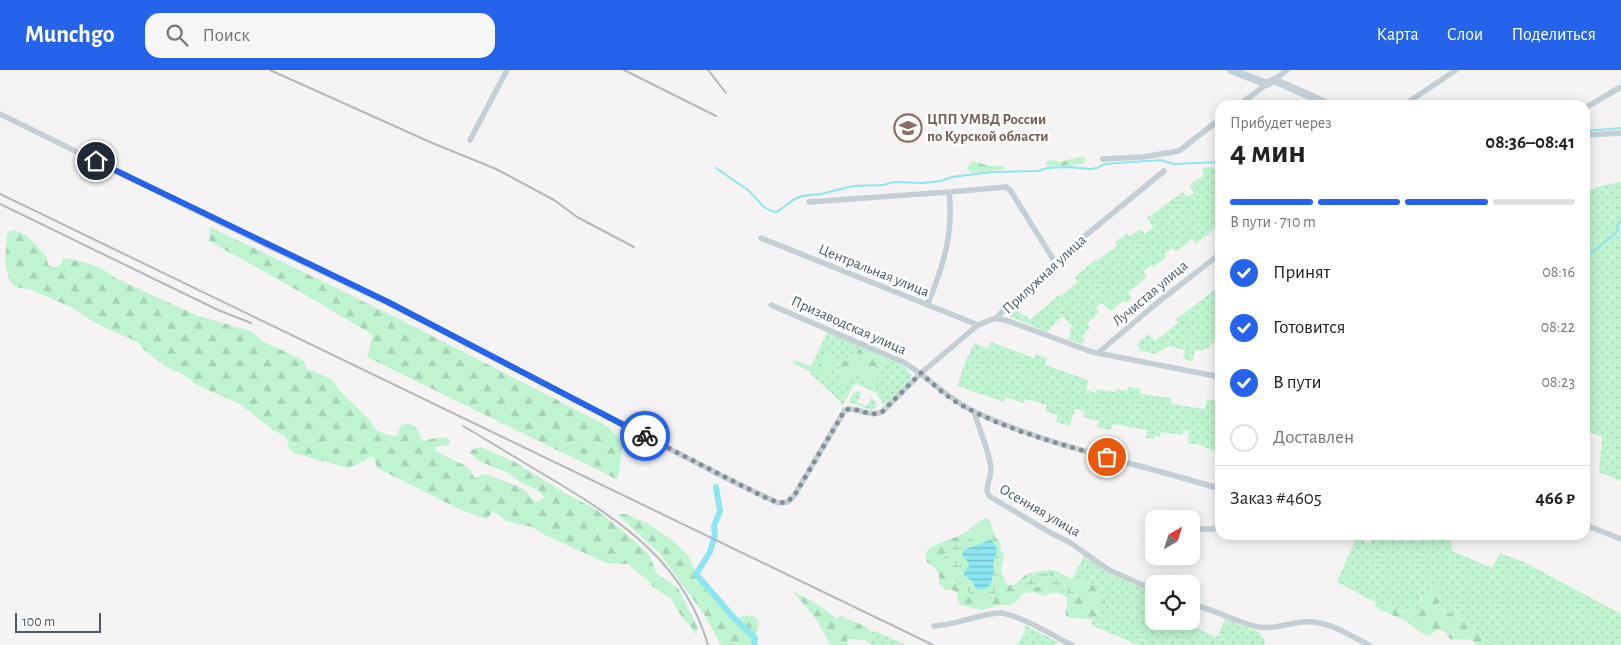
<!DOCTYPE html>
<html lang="ru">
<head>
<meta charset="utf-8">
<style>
	:root { --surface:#fff; --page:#f6f6f6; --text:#222; --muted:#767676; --line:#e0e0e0; --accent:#2563eb }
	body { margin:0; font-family:"Alegreya Sans",sans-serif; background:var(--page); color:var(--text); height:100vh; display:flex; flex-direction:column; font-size:19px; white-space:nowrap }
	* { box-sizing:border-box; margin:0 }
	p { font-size:16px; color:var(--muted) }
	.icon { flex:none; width:28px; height:28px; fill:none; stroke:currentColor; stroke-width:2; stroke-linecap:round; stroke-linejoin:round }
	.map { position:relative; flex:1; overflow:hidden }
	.details { position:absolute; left:1215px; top:30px; width:375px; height:440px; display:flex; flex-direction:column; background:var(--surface); border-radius:15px; box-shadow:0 2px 12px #0003 }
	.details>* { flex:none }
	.needle { width:32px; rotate:39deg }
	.tools { position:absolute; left:1145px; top:440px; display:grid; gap:10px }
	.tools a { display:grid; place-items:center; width:55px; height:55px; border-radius:10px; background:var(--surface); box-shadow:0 2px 12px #0003; font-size:25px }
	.scale { position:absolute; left:15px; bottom:12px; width:86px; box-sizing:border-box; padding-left:5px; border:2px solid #495862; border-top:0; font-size:14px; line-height:18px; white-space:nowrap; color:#495862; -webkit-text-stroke:4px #fff; paint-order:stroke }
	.pin { position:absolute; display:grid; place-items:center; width:42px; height:42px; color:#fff; margin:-21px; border:2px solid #fff; border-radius:50%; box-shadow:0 1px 5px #0007 }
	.courier { position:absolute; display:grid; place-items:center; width:50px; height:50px; margin:-25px; border:4px solid #2563eb; border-radius:50%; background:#fff; color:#222; box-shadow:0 1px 6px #0007 }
	.overview em { font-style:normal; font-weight:600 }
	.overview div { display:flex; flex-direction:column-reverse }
	.overview { display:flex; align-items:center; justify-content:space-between; height:85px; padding:0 15px }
	h1 { font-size:32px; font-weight:600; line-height:38px }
	.bar { display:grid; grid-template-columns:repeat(4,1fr); gap:8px 5px; align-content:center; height:60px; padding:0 15px }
	.bar i { height:6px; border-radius:4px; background:var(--line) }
	.bar .on { background:var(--accent) }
	.bar p { grid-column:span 4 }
	.line { display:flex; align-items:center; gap:12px; padding:0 15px; border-top:1px solid var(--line) }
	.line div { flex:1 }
	ol { padding:0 15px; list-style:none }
	li { display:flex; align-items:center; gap:15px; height:55px }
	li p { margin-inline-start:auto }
	li .icon { padding:5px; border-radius:50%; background:var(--accent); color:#fff; stroke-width:4 }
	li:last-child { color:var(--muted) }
	li i { width:28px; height:28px; border:2px solid var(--line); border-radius:50% }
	header { display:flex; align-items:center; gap:30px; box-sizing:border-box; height:70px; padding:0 25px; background:var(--accent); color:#fff }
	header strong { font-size:24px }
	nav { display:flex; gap:28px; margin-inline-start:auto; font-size:18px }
	.search { width:350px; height:45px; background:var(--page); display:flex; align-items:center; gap:12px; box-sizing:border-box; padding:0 18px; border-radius:15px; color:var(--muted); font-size:19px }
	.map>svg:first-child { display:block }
	.grass { fill:url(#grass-dots) }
	.forest { fill:url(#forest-firs) }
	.wetland { fill:url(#wetland-marsh) }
	.water { fill:url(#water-rules) }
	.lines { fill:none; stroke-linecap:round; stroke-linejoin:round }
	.stream { stroke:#8be6f2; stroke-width:2 }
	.canal { stroke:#8be6f2; stroke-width:6 }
	.street { stroke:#c3ced5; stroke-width:5.5 }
	.secondary { stroke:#c3d0da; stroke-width:8 }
	.rail { stroke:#b4b8bd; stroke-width:2 }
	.done { stroke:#858e95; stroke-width:5; stroke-dasharray:0 9 }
	.route { stroke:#2563eb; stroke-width:6 }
	.labels { text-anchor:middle; stroke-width:5; stroke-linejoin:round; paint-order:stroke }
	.education-label { font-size:15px; font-weight:bold; fill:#785e54; stroke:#fff; text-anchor:start }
	.street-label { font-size:15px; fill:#495862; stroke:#fff }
</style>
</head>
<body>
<header>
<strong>Munchgo</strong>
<div class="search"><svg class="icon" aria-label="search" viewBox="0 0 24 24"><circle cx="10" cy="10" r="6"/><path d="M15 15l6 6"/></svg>Поиск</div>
<nav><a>Карта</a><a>Слои</a><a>Поделиться</a></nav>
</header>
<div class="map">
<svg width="1621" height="575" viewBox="0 0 1621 575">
	<defs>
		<pattern id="grass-dots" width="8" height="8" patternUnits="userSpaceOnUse" patternTransform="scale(1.25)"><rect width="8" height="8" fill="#c0f3d0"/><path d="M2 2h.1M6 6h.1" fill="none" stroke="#a6d2b5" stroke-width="1.8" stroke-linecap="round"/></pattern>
		<pattern id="forest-firs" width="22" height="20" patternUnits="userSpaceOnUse" patternTransform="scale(1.25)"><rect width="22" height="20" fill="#c0f3d0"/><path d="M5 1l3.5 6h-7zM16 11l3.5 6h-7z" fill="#a6d2b5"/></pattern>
		<pattern id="wetland-marsh" width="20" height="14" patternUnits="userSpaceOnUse" patternTransform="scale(1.25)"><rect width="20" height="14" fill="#c0f3d0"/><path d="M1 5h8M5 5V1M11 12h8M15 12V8" fill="none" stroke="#a6d2b5"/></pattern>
		<pattern id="water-rules" width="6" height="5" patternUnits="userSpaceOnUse" patternTransform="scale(1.25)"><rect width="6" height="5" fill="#8be6f2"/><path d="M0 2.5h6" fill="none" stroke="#74bdc7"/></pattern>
	</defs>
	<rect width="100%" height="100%" fill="#f5f3f3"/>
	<path class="grass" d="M1220 97V147L1214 152 1218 156 1196 174 1192 169 1176 182 1172 178 1165 184 1166 187 1154 197 1151 195 1143 201 1147 207 1128 223 1132 228 1126 233 1123 231 1111 241 1102 233 1096 238 1099 242 1087 254 1090 258 1082 266 1085 270 1080 274 1068 269 1071 261 1070 259 1072 256 1062 246 1047 262 1007 245 1015 238 1023 246 1025 245 1030 250 1059 225 1061 226 1078 212 1074 208 1095 190 1097 191 1117 176 1115 172 1127 163 1130 166 1140 159 1145 164 1153 157 1147 148 1183 122 1187 127 1194 123 1189 116 1204 105 1202 98Z
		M1621 112V411L1599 402 1602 367 1585 360V122L1604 115Z
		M1220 216V262L1218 264 1220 268 1211 274 1210 278H1205L1203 281 1195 280 1193 291 1183 289 1185 280 1169 276 1156 284 1142 281 1137 275 1140 273 1139 272 1149 264 1155 271 1178 253 1176 249Z
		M827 262 864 278 858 280 856 285 851 286 839 295 844 314 848 312 852 304 856 302 862 304 866 312 872 313 876 310 877 305 874 299 875 296H879L885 292 883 287 904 296 912 305 909 311 884 335 875 322 856 314 853 316 844 333 842 334 830 321 809 303 815 302 820 294 816 298 811 297Z
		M991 272 1034 288 1036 284 1047 288 1045 295 1088 310 1086 320 1096 323 1097 319 1115 322 1116 319 1127 321 1128 317 1141 319 1140 324 1171 328V334L1205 339 1207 329 1220 331 1219 338 1220 339V383L1200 375 1188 374 1189 361 1183 360 1182 365 1161 362 1160 367 1155 366 1154 369 1146 368 1147 360 1113 354 1111 360 1097 357 1099 351 1083 347 1084 341 1075 339 1070 356 1056 352 1058 345 1045 341 1047 335 1025 329 1023 333 1006 327 1004 332 957 316 965 293 974 273 988 279Z
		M857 321 861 323 857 332 867 336 871 327 877 333 876 338 870 340 849 332 853 323Z
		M1375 465H1438L1451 471 1452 481 1492 498 1500 483 1524 492 1621 544V575H1497L1482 568 1469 552 1448 542 1439 541 1437 538 1441 531 1421 526 1420 536 1416 542C1388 543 1361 524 1337 512L1356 468 1370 474Z
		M1084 486 1108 503 1154 523V551H1191V538L1200 540 1194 557 1217 567 1225 549 1257 561 1265 570 1264 575H1138L1091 555 1093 550 1100 545 1072 509Z
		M1024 555 1058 572 1055 575H1017L1025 562Z
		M875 561 904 574V575H872L865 570 870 568 871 562Z"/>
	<path class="forest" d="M1083 86 1086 89 1083 94 1050 97H1048L1046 93 1050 90H1055L1060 92Z
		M973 91 989 96H1003L1006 99 971 103 967 98 970 93Z
		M210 157C343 220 475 287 605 355L623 371 618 410 367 287 373 265 304 224 209 171Z
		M14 160 26 165 46 186 48 195 52 197 61 196 63 188C83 191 100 195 115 208L196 245 250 261 264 272 303 290 307 299 331 309 342 323 369 349 376 360 388 365 397 366 401 355C416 351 418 360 422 370 431 372 441 362 451 371L449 375 436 377 435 381 464 395 471 401 474 408 479 407 482 404C487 404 518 416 523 419 529 423 531 430 538 432L544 427 539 421 519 411 508 403 479 391 470 383 472 380 481 377 513 391 565 423 597 440 622 460 648 483 657 504 678 518 698 558 695 564 691 557 680 544 672 530 652 516 650 512 628 494 607 493 547 466 532 457 506 451 497 443 492 442 487 449 463 441 377 398 374 387H368L365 391 348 398 294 383 289 378 287 370 285 366 273 360 240 334 197 315 182 304 166 297 143 279 138 272 95 253 75 239 32 220 16 217 10 211 5 194 7 164 10 161Z
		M864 278 883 287 885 292 883 296H875L874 299 877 305 876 311 872 313 866 312 862 304 856 302 852 304 848 312 844 314 838 311 839 295 851 286 856 285 858 280Z
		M826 286 832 287 834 292C825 311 808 302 794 293L793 291 795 290 816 298C821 294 821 289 826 286Z
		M617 444H625L647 453 672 470 688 485 699 509 734 548 753 545 759 551 754 575H721L705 546 660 484Z
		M986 448 990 450 998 482H1003L1004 487 1001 501 1007 515H1014L1028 503C1036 503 1044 500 1051 500 1059 500 1066 508 1073 509 1078 510 1083 509 1088 512 1108 522 1111 536 1093 550L1067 547 1065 543 1067 536V528C1058 521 1054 522 1044 526L1033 522 1022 523 1017 531 1011 535H1000L981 540 961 535 958 531 957 523 953 520H946L939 514C941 500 936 499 926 491V482C936 471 950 471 963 464 971 459 976 452 986 448Z
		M1431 517H1437C1442 526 1441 529 1437 538L1439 541 1448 542 1469 552 1482 568 1497 575H1477C1470 566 1461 571 1450 569L1445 562 1439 559 1428 566 1418 561 1406 551 1378 539 1375 536 1376 532 1404 542H1416C1423 533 1420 523 1431 517Z
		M792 521 819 535 837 549 840 546 865 556 871 562 870 568 865 570 847 569 848 575H831L814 546Z"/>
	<path class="wetland" d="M990 462C1002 468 1001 479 1001 491 1000 501 1001 513 996 521 984 544 935 500 946 483 953 473 978 466 990 462Z
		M1045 503 1081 517 1084 520 1085 525 1078 527 1056 518 1029 517 1023 515 1021 512C1029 504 1035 504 1045 503Z"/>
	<path class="water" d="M990 470 995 474 998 482C988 491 1001 524 976 519L972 511 964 505 965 500 969 497 968 492 962 484 964 480Z"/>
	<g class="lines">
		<path class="stream" d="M1585 61 1621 58
			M716 98 748 120 764 137 771 141 777 142 793 130 802 126 821 124 853 116 883 115 894 112 923 113 941 111 952 107 991 102 1038 101 1047 98 1069 97 1090 99 1097 98 1104 94 1161 90 1173 94 1220 92
			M1585 188 1615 164 1618 160 1617 155 1621 150"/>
		<path class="canal" d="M716 417 720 441 714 456 715 465 710 482 696 504 734 548 755 568 754 575"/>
		<path class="street" d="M1274 10 1287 0
			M1239 35 1267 14
			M1404 35 1456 0
			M1585 38 1621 17
			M0 44 258 171 388 233 728 409 778 433 788 432 794 426 845 340C858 336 868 348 882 342L921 303 978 255 996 248 1013 232 1050 203 1055 196V192L1069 179 1164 101
			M1585 65 1621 63
			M470 70 507 0
			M1103 89 1143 87 1179 81 1220 49
			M809 132 949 122 1006 117 1010 120 1055 192
			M761 168 978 255
			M771 235 905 293C929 308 948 329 973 341 1052 378 1138 393 1220 419
			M927 235C943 198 954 163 949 122
			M996 248 1008 251 1092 282 1220 307
			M1098 283 1157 233 1220 184
			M974 341C979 360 989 379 991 399 991 409 984 418 989 426L1049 462 1069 472 1109 500 1154 520
			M1585 455 1621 469
			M1191 459H1213L1220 455
			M1191 534C1214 539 1235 552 1258 557 1274 560 1288 553 1303 552 1326 549 1349 565 1369 575
			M934 556C956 555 976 545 998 543 1015 542 1055 567 1072 575"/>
		<path class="secondary" d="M1231 0 1267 14 1274 10 1330 35"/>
		<path class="rail" d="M270 0 430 72 496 99 554 130 577 147 634 177
			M624 0 716 46
			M708 0 726 23
			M0 124 933 575
			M0 134 218 240 251 253
			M463 356C494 374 524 393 555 411 624 453 684 493 708 575"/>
	</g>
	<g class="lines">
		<path class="done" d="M645 366 770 430 785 433 794 426 845 340C858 336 868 348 882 342L921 303C932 313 943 324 956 332 1002 359 1056 373 1107 387"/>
		<path class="route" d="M96 91 388 232 645 366"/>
	</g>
	<defs>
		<g id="university-ring" transform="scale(1.4375)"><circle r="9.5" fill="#fff" stroke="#8d6e63" stroke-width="1.5"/><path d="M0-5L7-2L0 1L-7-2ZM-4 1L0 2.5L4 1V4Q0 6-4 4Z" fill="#8d6e63"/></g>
	</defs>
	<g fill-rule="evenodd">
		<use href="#university-ring" x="908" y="58"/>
	</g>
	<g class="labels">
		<g class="education-label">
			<text x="927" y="54">ЦПП УМВД России<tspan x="927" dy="17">по Курской области</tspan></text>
		</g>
		<g class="street-label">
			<text transform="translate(874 200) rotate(22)" y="5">Центральная улица</text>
			<text transform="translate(1044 204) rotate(-43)" y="5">Прилужная улица</text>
			<text transform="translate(1150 223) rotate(-40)" y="5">Лучистая улица</text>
			<text transform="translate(849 255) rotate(24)" y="5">Призаводская улица</text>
			<text transform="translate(1040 440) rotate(30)" y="5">Осенняя улица</text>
		</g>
	</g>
</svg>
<div class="tools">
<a><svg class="needle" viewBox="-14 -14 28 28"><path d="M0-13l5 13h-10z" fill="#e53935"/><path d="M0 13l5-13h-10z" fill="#767676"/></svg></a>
<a><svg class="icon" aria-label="locate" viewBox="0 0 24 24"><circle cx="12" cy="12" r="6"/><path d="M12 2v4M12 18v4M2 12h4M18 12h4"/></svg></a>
</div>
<div class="scale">100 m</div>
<div class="pin" style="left:1107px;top:387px;background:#ea580c"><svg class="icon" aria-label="bag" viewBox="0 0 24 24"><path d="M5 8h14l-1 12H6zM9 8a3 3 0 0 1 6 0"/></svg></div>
<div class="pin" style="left:96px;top:91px;background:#1f2937"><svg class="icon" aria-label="home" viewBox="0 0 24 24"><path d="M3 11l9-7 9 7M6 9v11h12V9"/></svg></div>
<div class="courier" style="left:645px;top:366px"><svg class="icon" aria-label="bike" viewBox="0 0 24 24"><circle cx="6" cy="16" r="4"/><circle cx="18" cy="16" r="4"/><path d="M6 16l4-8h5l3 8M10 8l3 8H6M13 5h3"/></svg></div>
<section class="details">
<div class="overview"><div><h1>4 мин</h1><p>Прибудет через</p></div><em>08:36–08:41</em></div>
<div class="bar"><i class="on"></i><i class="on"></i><i class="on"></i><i></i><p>В пути · 710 m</p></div>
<ol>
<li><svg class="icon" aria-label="check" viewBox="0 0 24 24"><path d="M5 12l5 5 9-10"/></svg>Принят<p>08:16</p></li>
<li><svg class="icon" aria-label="check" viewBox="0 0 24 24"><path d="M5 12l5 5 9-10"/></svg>Готовится<p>08:22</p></li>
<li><svg class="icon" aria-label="check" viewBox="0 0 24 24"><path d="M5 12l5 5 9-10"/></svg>В пути<p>08:23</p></li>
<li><i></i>Доставлен</li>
</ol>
<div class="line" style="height:65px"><div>Заказ #4605</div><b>466 ₽</b></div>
</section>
</div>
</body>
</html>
